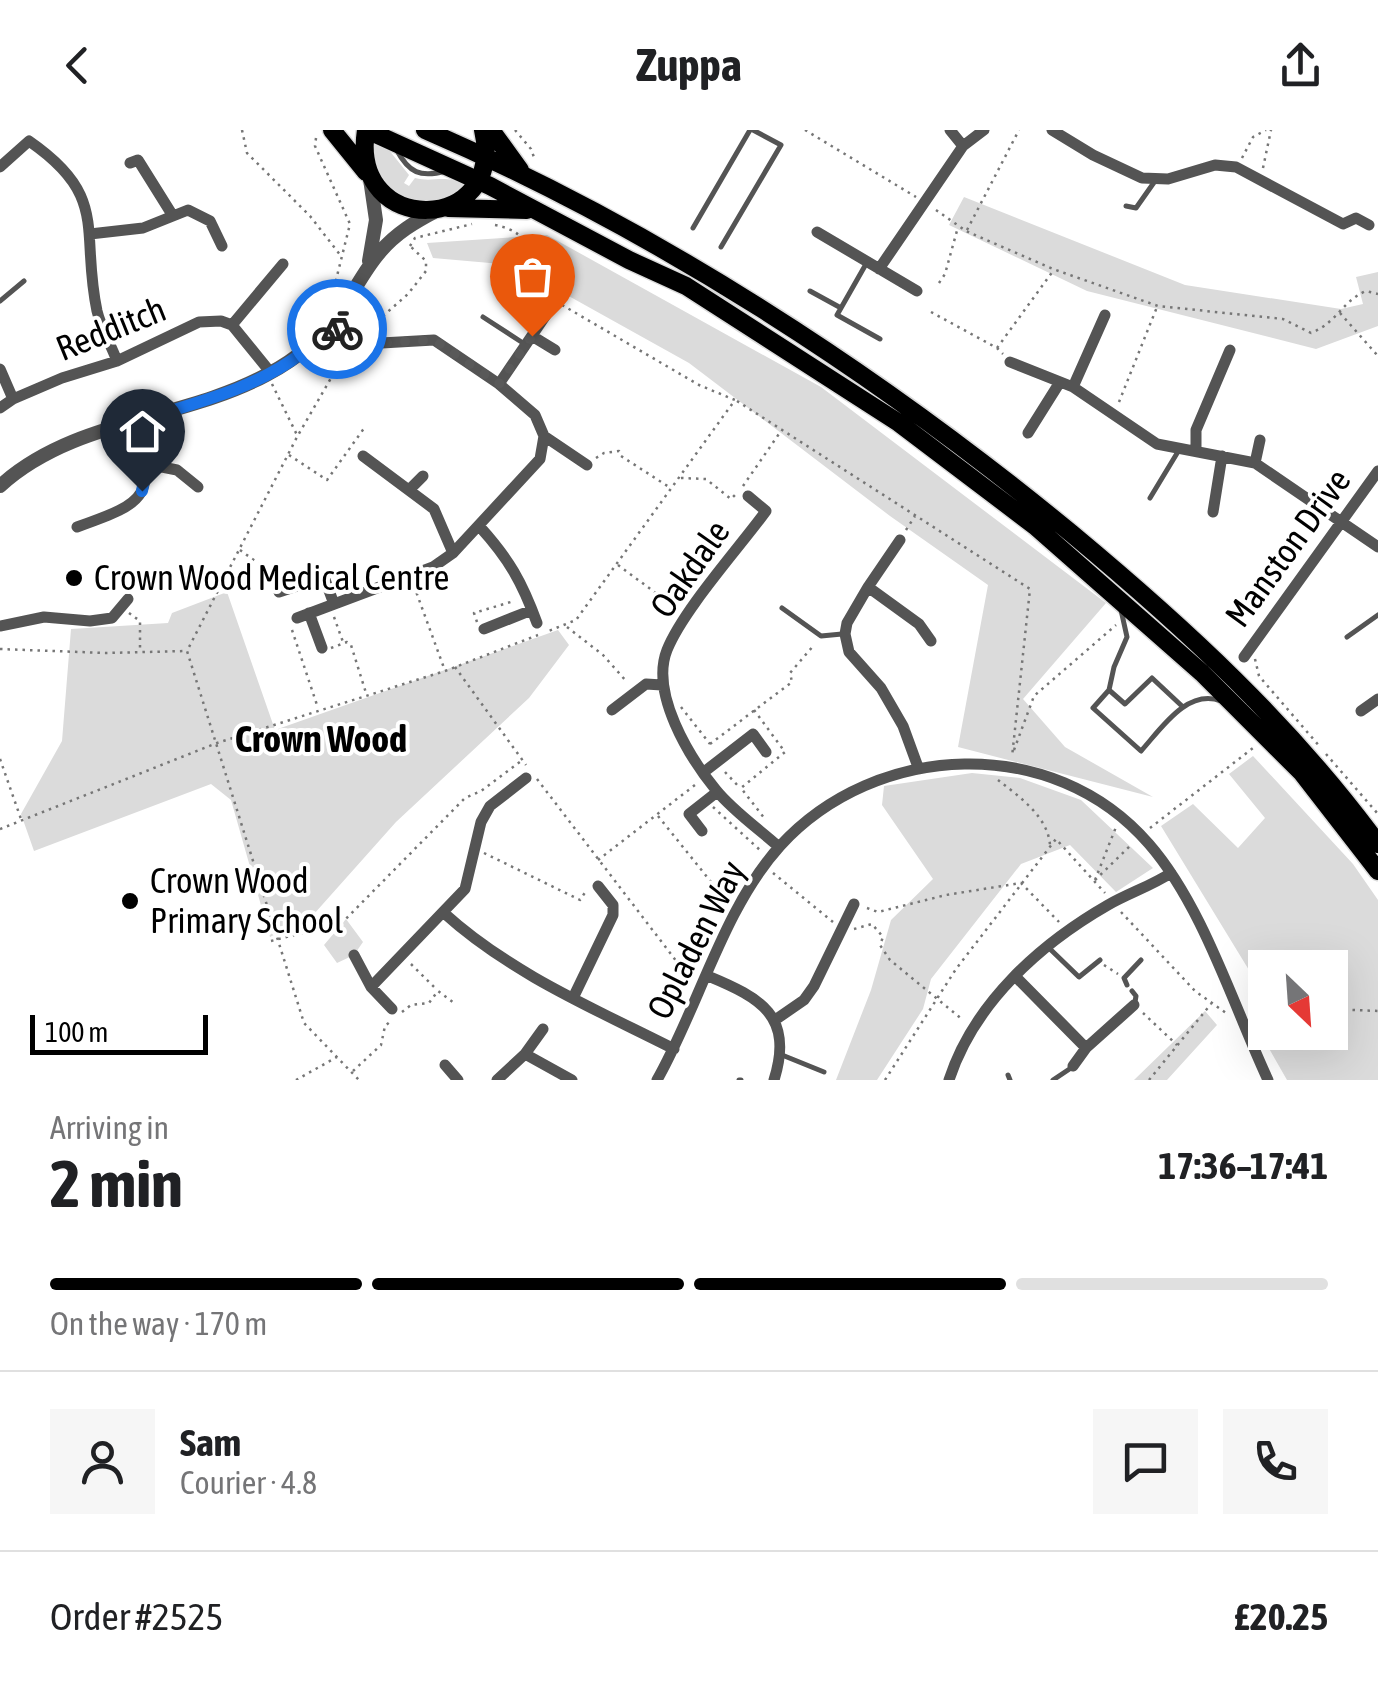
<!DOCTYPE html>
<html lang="en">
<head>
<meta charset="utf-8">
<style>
	:root { --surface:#fff; --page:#f6f6f6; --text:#202124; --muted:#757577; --line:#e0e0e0; --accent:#000 }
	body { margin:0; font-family:"Asap Condensed",sans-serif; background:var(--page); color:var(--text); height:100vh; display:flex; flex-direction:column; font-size:38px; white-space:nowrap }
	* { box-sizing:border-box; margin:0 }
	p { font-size:32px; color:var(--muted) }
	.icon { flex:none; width:55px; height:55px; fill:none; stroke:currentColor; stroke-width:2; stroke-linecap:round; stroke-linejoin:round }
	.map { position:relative; height:950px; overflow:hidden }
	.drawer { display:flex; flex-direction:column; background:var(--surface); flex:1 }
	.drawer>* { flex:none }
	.needle { width:65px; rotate:155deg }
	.controls { position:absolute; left:1248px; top:820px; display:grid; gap:20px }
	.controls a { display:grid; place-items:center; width:100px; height:100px; border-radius:0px; background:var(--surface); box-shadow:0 10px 40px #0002; font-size:50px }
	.scale { position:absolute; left:30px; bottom:25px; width:178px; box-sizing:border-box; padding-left:10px; border:5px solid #000; border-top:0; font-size:28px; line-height:35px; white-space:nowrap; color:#000; -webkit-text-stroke:8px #fff; paint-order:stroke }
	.pin { position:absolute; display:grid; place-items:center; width:85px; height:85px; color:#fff; margin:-102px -42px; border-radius:50% 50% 50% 0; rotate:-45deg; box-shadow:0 0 10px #0007 }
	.pin .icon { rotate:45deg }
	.courier { position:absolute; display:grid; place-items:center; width:100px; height:100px; margin:-50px; border:8px solid #1a73e8; border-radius:50%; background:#fff; color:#222; box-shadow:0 2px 12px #0007 }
	.summary em { font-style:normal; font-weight:700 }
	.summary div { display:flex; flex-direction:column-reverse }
	.summary { display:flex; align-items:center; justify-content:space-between; height:170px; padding:0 50px }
	h1 { font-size:65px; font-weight:700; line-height:75px }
	.bar { display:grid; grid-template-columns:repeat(4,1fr); gap:15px 10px; align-content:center; height:120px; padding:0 50px }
	.bar i { height:12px; border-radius:8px; background:var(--line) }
	.bar .selected { background:var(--accent) }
	.bar p { grid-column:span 4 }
	.line { display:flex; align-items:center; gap:25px; padding:0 50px; border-top:2px solid var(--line) }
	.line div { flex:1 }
	.round { display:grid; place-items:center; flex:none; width:105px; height:105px; border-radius:0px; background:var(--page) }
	header { display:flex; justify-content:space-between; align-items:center; height:130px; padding:0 50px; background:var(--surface); font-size:45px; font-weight:700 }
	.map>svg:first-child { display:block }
	.green { fill:#dbdbdb; fill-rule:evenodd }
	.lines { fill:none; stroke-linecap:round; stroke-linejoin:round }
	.trunk-casing { stroke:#dbdbdb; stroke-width:21 }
	.path { stroke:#767676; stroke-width:2.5; stroke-dasharray:2.5 5; stroke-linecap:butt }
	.service { stroke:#545454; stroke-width:5 }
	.minor { stroke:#545454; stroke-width:11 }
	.tertiary { stroke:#545454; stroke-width:14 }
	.trunk { stroke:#000; stroke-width:18 }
	.done { stroke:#595959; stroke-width:10; stroke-dasharray:0 18 }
	.route { stroke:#1a73e8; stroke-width:12 }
	.poi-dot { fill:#000; stroke:#fff; stroke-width:4 }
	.labels { text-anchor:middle; stroke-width:8; stroke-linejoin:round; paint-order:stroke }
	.street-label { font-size:35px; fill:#000; stroke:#fff }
	.poi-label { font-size:35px; fill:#000; stroke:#fff; text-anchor:start }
	.neighbourhood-label { font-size:38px; font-weight:bold; fill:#000; stroke:#fff }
</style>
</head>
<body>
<header><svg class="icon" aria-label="back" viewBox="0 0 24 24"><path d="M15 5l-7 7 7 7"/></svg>Zuppa<svg class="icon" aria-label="share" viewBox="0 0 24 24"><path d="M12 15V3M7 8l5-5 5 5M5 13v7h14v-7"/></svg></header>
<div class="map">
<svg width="1378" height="950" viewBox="0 0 1378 950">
	<rect width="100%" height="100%" fill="#fff"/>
	<path class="green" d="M372 13 389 20 409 45 404 53 409 56 415 48C434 53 443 44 464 54 425 92 373 64 372 13Z
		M964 67 1185 155 1341 179 1363 174 1356 147 1378 142V196L1316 219 1087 161 949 95Z
		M547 105 821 257 1106 473 1023 569 1065 617 1153 667 958 617 988 455 890 386 689 233 513 135 433 128 427 113Z
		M227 462 275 600 558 500 569 515 529 568 396 692 314 784 270 807 231 670 211 654 34 721 21 684 62 611 71 499 168 493 172 483Z
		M1253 626 1353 734 1378 770V950H1287L1250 885 1252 845 1161 696 1193 674 1238 718 1265 688 1229 644ZM1265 838H1330V902H1265Z
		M972 643 1020 648 1081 670 1153 738 1116 762 1070 715 1021 734 931 849 923 879 877 950H836L871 860 891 790 933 749 882 675 884 656Z
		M346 789 363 812 354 825 337 833 324 815Z
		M1205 881 1217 895 1167 950H1134Z"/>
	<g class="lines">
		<g class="trunk-casing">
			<path id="trunk" d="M332 0 366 42
				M366 0C349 109 507 104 483 0
				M367 0 490 56 629 130 686 156 899 293 1035 396 1202 543 1302 643 1378 741
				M425 0C655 99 878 244 1071 403 1184 497 1291 595 1378 714
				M491 0 520 40
				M448 78 527 80"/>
		</g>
		<path class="path" d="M242 0 247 23 310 86 341 126
			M515 0 531 19 535 30
			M805 0 916 67
			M316 8 315 16 350 94 334 158 338 165
			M1242 28 1253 7 1266 0
			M1263 38 1271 0
			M936 80 966 101 1053 139 1158 176 1283 189 1311 203C1338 192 1342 171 1366 161L1378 164
			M495 95C534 102 536 132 545 165L699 255 735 270 576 490 546 502
			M967 100 1019 0
			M410 116 415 108 472 94
			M939 153 945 144 958 97
			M931 182 997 218 1003 224
			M1340 183 1378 226
			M366 201 408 164 426 141V131L410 116
			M349 217 297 307 187 521 304 893 359 950
			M997 218 1053 141
			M272 254 297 305
			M737 271 1030 459 1012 627
			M1119 272 1157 177
			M289 325 327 350 365 297
			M596 328 604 323 619 321 621 326 669 357
			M681 348 706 349 731 369 738 362
			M743 356 781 301
			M906 400 915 386
			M240 420 273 444 275 450
			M618 435 676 478
			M414 456 444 538
			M129 483 140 491V519
			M334 487 343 512
			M477 492 474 483 514 471
			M567 497 603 525 627 552
			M292 500 318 578
			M331 518 347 512 351 515 366 563
			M0 519 106 523 185 521
			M1255 529 1259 546 1321 618
			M455 537 526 635
			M681 577 710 614
			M754 580 785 622 741 658 765 689
			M710 614 792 552 790 543 814 515
			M1014 620 1034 566 1116 495
			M1326 624 1378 684
			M0 629 21 689
			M725 642 740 658
			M537 649 690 849
			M998 650C1020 667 1048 687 1050 715
			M713 677 761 721
			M658 686 728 773
			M1150 698 1253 618
			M0 699 217 613 445 541 538 505
			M484 723 580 770 586 761
			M598 730 695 655
			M773 743 833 792
			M1095 750 1116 697
			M1095 750 1132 714
			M867 778 878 782 946 765 1021 753 1059 792
			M1121 782 1195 861 1226 883
			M854 799 872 794 883 807 880 815 890 830 963 890
			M271 811 314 800 333 802 465 668 481 661 521 631
			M411 834 437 860
			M1104 835 1118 844
			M1330 879 1378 881
			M402 882 411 875 429 873 438 861 454 873
			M1143 883 1177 915
			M353 941 381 915 385 896 392 890
			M296 950 337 927
			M885 950 956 839 1056 709 1105 763
			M1149 950 1211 874"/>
		<path class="service" d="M396 19C409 43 420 48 446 41
			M1126 76 1136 78 1155 51
			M693 98 750 0
			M721 117 781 15 753 0
			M866 134 837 185 880 209
			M810 161 841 178
			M0 171 24 151
			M483 187 523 213
			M1150 368 1179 320
			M782 478 821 506 842 504
			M1121 480 1127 507 1114 537 1109 560 1093 578 1141 621C1161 599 1187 558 1221 571
			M1347 507 1378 485
			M1109 560 1125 574 1152 548 1183 577
			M1049 818 1079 847 1100 830
			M1127 855 1124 848 1141 830
			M1132 861 1136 866 1135 872
			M782 925 824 942
			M1008 945 1010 950
			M739 950H741
			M1053 950 1071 938"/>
		<path class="minor" d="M950 0 963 16
			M1052 0 1093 25 1142 48 1168 49 1215 35 1236 37 1343 94 1356 88 1369 95
			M0 37 29 11C110 67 80 100 97 181 101 198 111 215 117 231
			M173 86 188 80 210 91 222 116
			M817 102 917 161
			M90 104 143 98 173 86 138 30 130 33
			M879 139 963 16 984 0
			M232 195 283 134
			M532 206 555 220
			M1010 232 1073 257 1157 314 1255 333 1378 417
			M0 239 13 269 62 248 117 231 199 192 221 191 232 195 271 243
			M499 254 546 185
			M1073 257 1105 185
			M0 278 13 269
			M1028 303 1060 252
			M544 306 587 335
			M1196 320V300L1230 220
			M363 326 434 379 453 423
			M1255 333 1260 310
			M147 334 177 340 198 357
			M409 360 423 346
			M748 366 766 381C739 418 683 480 667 520 650 563 689 627 716 660 733 681 759 699 779 717
			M1213 382 1222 326
			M77 397C148 372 157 366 134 291
			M480 397C509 429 522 452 537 493
			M900 410 868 457 847 493 845 504 849 522 881 558 903 596 918 637
			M868 457 919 494 931 511
			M279 462 324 447 334 474
			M309 483 322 518
			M297 488 433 437 453 423 540 329 544 306 535 285 499 254 434 210 364 214 330 195
			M0 496 44 487 90 491 112 488 128 469
			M484 499 532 480
			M1244 527 1378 341
			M612 580 646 554 662 555
			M1361 581 1378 569
			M704 642 753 604 766 622
			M702 701 689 684 717 662
			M444 783C510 843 595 879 674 919
			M354 825 371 857 392 879
			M708 846C761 868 794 886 774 950
			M1015 846 1086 918
			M371 857 465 759 481 692 490 676 526 648
			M573 868 613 785V775L598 756
			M775 890 804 870 814 856 854 774
			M525 924 572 950
			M445 935 458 950
			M1073 936 1086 918 1134 875
			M497 950 525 924 543 899
			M657 950C699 876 723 779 780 716 876 611 1053 603 1149 714 1203 776 1233 875 1268 950
			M949 950C974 873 1040 814 1108 775 1129 763 1151 756 1171 743"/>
		<path class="tertiary" d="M369 131 376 90 370 49
			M0 356C73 289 184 290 268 244 297 229 323 206 342 179 355 160 365 139 380 122 396 103 415 92 436 81"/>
		<use href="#trunk" class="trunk"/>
	</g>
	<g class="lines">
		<path class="done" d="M337 199 364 214 434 210 499 254 532 206"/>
		<path class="route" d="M142 361 147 334 134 292C191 274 254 260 302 223 313 215 321 204 330 195L337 199"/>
	</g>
	<g class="poi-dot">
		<circle cx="74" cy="448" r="10"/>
		<circle cx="130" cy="771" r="10"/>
	</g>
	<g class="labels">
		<g class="street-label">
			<text transform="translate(111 199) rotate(-22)" y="12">Redditch</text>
			<text transform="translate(1288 418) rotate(-54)" y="12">Manston Drive</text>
			<text transform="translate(690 439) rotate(-55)" y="12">Oakdale</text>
			<text transform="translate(696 810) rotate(-63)" y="12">Opladen Way</text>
		</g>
		<g class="poi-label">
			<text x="94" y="460">Crown Wood Medical Centre</text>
			<text x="150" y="763">Crown Wood<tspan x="150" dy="40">Primary School</tspan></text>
		</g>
		<g class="neighbourhood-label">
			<text x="321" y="622">Crown Wood</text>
		</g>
	</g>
</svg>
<div class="controls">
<a><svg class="needle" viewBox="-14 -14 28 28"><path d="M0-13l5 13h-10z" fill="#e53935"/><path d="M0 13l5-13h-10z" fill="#757577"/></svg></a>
</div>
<div class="scale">100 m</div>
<div class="pin" style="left:532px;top:206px;background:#ea580c"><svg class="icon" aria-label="bag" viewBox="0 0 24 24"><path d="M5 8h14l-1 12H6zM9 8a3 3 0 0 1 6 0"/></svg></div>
<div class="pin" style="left:142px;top:361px;background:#1f2937"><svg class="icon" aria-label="home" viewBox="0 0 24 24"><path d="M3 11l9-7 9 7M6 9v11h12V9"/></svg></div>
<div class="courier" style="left:337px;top:199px"><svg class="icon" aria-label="bike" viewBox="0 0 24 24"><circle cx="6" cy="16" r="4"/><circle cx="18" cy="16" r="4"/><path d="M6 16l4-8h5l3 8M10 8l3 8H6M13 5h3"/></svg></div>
</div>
<section class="drawer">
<div class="summary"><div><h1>2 min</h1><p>Arriving in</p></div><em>17:36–17:41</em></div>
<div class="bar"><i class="selected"></i><i class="selected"></i><i class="selected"></i><i></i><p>On the way · 170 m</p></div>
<div class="line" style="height:180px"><a class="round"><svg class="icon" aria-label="person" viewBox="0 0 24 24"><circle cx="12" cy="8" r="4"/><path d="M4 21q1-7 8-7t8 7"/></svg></a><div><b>Sam</b><p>Courier · 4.8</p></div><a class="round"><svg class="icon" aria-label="chat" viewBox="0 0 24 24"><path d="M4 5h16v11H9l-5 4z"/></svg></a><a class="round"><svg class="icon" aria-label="phone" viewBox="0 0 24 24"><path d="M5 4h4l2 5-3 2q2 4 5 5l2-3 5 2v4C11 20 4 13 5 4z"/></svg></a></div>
<div class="line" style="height:130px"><div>Order #2525</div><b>£20.25</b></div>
</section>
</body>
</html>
